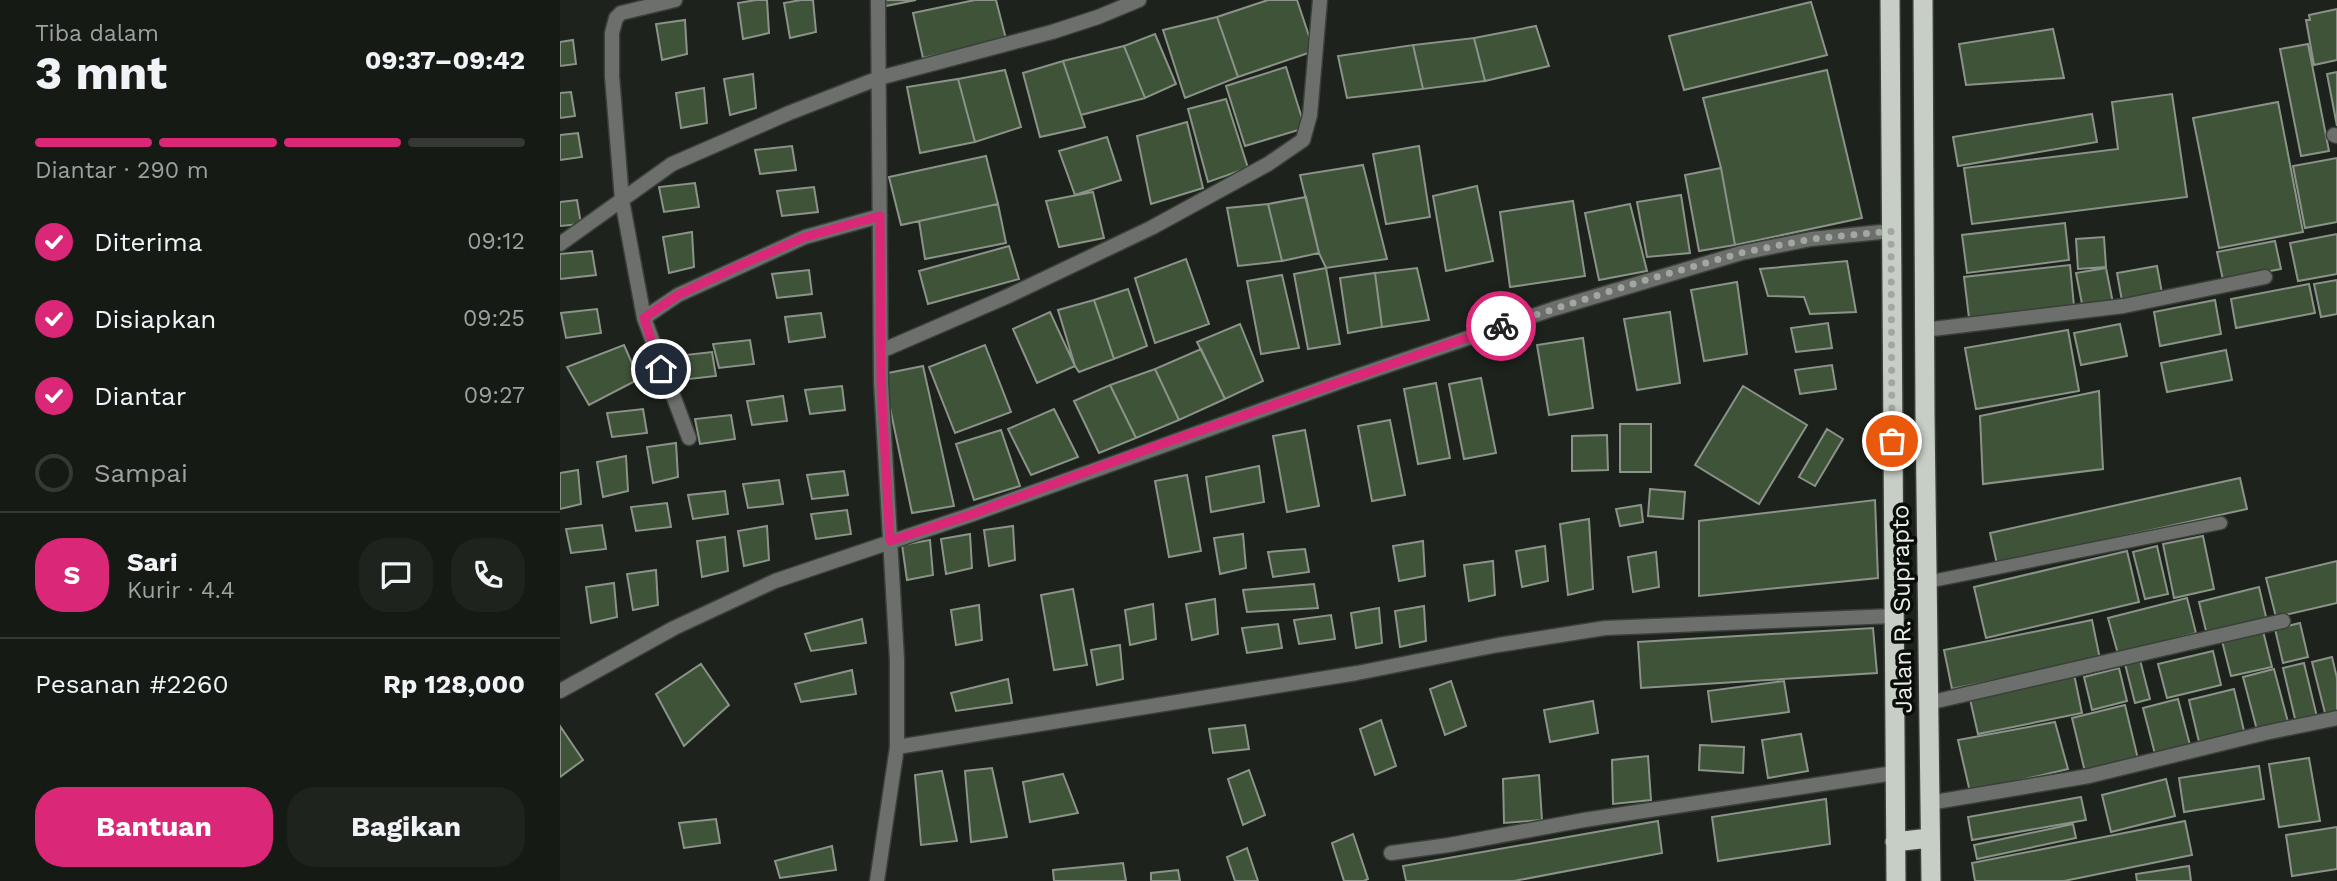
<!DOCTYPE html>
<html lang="id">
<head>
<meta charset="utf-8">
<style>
	:root { --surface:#161a15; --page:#1f231e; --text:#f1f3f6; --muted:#9ea1a0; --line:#353834; --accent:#db2777 }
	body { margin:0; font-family:"Work Sans",sans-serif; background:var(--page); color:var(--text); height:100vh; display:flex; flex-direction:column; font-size:26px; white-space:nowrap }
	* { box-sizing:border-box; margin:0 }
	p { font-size:23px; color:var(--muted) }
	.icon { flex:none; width:38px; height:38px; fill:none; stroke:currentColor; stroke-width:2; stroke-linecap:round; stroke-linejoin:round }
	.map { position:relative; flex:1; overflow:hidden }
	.panel { display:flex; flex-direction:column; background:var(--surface); width:560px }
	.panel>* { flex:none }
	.pin { position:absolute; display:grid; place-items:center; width:60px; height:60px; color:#fff; margin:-30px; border:4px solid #fff; border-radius:50%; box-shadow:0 2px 7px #0007 }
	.courier { position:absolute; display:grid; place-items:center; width:70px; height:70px; margin:-35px; border:5px solid #db2777; border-radius:50%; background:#fff; color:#222; box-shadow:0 2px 9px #0007 }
	.summary em { font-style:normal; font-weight:700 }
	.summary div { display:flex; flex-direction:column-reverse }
	.summary { display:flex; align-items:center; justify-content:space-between; height:119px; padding:0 35px }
	h1 { font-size:46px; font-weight:700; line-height:52px }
	.bar { display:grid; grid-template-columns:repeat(4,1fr); gap:10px 7px; align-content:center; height:84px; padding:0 35px }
	.bar i { height:9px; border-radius:5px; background:var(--line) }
	.bar .selected { background:var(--accent) }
	.bar p { grid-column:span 4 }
	.line { display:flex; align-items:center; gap:18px; padding:0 35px; border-top:2px solid var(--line) }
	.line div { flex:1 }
	.round { display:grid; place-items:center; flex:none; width:74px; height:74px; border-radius:28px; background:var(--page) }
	ol { padding:0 35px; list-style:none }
	li { display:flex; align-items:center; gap:21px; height:77px }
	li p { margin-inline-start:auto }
	li .icon { padding:7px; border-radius:50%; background:var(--accent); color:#fff; stroke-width:4 }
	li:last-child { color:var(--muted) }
	li i { width:38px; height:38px; border:4px solid var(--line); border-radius:50% }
	.button { display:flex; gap:14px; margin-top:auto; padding:14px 35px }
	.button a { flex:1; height:80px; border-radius:28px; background:var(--accent); color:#fff; font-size:28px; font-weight:700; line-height:80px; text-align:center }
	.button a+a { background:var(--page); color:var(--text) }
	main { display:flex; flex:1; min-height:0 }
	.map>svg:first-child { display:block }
	.building { fill:#3f5339; stroke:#8b9389; stroke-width:2 }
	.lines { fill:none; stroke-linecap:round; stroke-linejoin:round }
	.service-casing { stroke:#3a3f39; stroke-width:15 }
	.minor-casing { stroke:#3a3f39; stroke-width:17 }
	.trunk-casing { stroke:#3a3f39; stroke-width:22 }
	.service { stroke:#6c6f6b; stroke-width:12 }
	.minor { stroke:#6c6f6b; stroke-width:14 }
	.trunk { stroke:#c7cec5; stroke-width:19 }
	.done { stroke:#a2a7a1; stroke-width:7; stroke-dasharray:0 12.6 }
	.route { stroke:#db2777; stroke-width:9 }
	.labels { text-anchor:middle; stroke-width:7; stroke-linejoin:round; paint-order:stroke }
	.street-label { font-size:24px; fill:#eaeee9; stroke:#090c08 }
</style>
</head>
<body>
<main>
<section class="panel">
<div class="summary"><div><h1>3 mnt</h1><p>Tiba dalam</p></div><em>09:37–09:42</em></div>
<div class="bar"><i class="selected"></i><i class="selected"></i><i class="selected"></i><i></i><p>Diantar · 290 m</p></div>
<ol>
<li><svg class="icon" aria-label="check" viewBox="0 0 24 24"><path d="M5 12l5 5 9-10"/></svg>Diterima<p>09:12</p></li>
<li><svg class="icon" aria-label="check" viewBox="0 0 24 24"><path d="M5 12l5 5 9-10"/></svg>Disiapkan<p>09:25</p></li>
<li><svg class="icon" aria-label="check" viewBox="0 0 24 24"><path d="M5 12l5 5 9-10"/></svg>Diantar<p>09:27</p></li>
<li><i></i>Sampai</li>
</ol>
<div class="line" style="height:126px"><b class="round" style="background:var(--accent);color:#fff">S</b><div><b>Sari</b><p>Kurir · 4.4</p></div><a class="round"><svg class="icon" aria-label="chat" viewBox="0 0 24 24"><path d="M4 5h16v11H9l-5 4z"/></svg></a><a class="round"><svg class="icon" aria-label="phone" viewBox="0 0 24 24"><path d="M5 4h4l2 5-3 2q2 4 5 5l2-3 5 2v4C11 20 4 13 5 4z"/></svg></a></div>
<div class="line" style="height:91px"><div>Pesanan #2260</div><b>Rp 128,000</b></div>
<div class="button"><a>Bantuan</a><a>Bagikan</a></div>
</section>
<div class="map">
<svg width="1777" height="881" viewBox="0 0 1777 881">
	<rect width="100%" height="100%" fill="#1d231c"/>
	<path class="building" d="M196 0H207L209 33 183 39 178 3Z
		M241 0H253L256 32 230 38 224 3Z
		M325 0H356L326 6Z
		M415 0H436L446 39 363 58 353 13Z
		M708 0H737L754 51 678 77 657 17Z
		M1251 2 1267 55 1124 90 1109 36Z
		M1777 9V60L1754 65 1746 20H1750L1749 15Z
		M657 17 678 77 625 98 603 30Z
		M125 20 127 54 102 60 96 24Z
		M976 26 989 66 925 81 914 38Z
		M1493 29 1504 78 1406 85 1399 44Z
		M595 34 616 84 585 98 564 46Z
		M914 38 925 81 863 89 853 45Z
		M13 40 16 64 0 66V42Z
		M1748 44 1769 151 1741 156 1720 49Z
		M853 45 863 89 787 98 778 56Z
		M564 46 585 98 521 115 503 61Z
		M503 61 525 127 480 137 463 73Z
		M726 67 745 128 685 146 666 86Z
		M445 70 461 127 415 142 398 79Z
		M1267 70 1302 218 1175 245 1161 168 1143 98Z
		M1777 72V126L1767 74Z
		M193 74 196 108 170 115 164 79Z
		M398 79 415 142 360 153 347 87Z
		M144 88 147 123 121 128 116 93Z
		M11 92 15 116 0 118V93Z
		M1612 94 1627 197 1412 224 1404 168 1558 149 1552 102Z
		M666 99 688 168 648 182 628 109Z
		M1718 102 1743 232 1659 248 1633 118Z
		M1532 114 1537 142 1398 166 1393 137Z
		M627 122 643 188 591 204 577 136Z
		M18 133 22 157 0 160V135Z
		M547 137 561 180 515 195 499 151Z
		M232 146 236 170 200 174 195 150Z
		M859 146 870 217 826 224 813 154Z
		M426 156 438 204 341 225 329 177Z
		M1777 158V222L1745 228 1733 166Z
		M803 165 827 259 766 268 759 253 740 175Z
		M1161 168 1175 245 1139 251 1125 175Z
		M135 183 139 207 104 212 99 187Z
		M917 186 933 261 886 271 873 196Z
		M254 187 258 212 222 216 217 191Z
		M533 192 544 238 499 247 486 201Z
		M1121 195 1130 253 1087 257 1077 202Z
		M746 197 759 253 722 261 708 204Z
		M17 200 21 224 0 226V202Z
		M1013 201 1025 276 950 287 940 212Z
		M438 204 446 243 365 259 359 221Z
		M708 204 722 261 678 266 667 208Z
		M1070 204 1087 271 1039 280 1025 213Z
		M1505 223 1509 260 1407 273 1402 235Z
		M132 232 134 267 109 273 103 237Z
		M1777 234V274L1738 281 1730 243Z
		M1544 237 1546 267 1518 269 1516 239Z
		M1715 241 1721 269 1663 280 1657 252Z
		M449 246 459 279 368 304 359 271Z
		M32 251 36 275 0 279V254Z
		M626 259 649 324 595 343 575 278Z
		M1287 261 1296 312 1250 314 1244 297 1208 296 1200 269Z
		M1510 265 1514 306 1409 318 1404 277Z
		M1597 266 1602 293 1562 301 1557 273Z
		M766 268 780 344 748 349 734 274Z
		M857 268 869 320 822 327 815 273Z
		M1546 268 1553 303 1523 309 1516 273Z
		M249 270 252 294 217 298 212 274Z
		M815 273 822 327 788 333 780 278Z
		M722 275 739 348 701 354 687 281Z
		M1777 280V314L1761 317 1754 284Z
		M1177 282 1187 354 1144 361 1131 290Z
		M1749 284 1755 313 1676 328 1671 299Z
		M568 289 587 346 554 359 534 300Z
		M534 300 554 359 519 372 515 366 498 310Z
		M1655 300 1661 334 1600 346 1594 312Z
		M37 309 41 333 6 338 1 313Z
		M490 312 515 366 477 383 453 329Z
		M1110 312 1120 383 1077 390 1064 319Z
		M261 313 265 337 229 342 225 317Z
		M1268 323 1272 348 1236 352 1231 328Z
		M680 324 703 381 665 399 637 342Z
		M1560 324 1567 356 1521 365 1514 333Z
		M1508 330 1519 391 1416 409 1405 348Z
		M1023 338 1033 408 989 415 977 345Z
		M190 340 194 364 159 368 153 344Z
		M64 345 79 379 29 405 7 367Z
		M425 345 451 412 395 433 369 367Z
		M641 349 665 399 619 420 595 369Z
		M1666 350 1672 380 1607 392 1601 363Z
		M152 352 156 376 121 380 116 356Z
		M1272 365 1276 389 1240 394 1235 370Z
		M363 366 394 506 352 513 323 374Z
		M595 369 619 420 576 438 550 385Z
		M921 378 936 453 904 459 889 384Z
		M876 383 890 458 858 464 844 389Z
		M550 385 576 438 539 453 514 401Z
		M282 386 285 410 250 414 245 390Z
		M1183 386 1247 425 1199 504 1135 465Z
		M1539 391 1543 469 1423 484 1420 416Z
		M223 396 227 421 192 425 187 401Z
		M83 409 87 433 52 437 47 413Z
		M494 409 518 457 471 475 448 429Z
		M171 415 175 439 140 444 135 419Z
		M830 420 845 495 812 501 798 426Z
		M1060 424H1091V472H1060Z
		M1267 429 1283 439 1255 486 1239 477Z
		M441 430 460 486 414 500 396 444Z
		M745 430 759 506 727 512 713 436Z
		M1047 435 1048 470 1012 471V436Z
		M116 443 118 477 93 483 87 447Z
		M66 456 68 491 43 497 37 462Z
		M699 466 704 502 651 512 646 477Z
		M18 470 21 504 0 509V473Z
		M284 471 288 495 252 499 247 475Z
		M627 475 641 551 609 557 595 481Z
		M1680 478 1687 509 1437 564 1430 533Z
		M219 480 223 504 188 508 183 484Z
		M1090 489 1125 492 1123 519 1088 516Z
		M165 491 168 514 133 519 128 495Z
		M1315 500 1318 578 1139 596V521Z
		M107 503 111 527 76 531 71 507Z
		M1081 505 1083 522 1060 526 1056 509Z
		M287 510 291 534 256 539 251 514Z
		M1029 519 1033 589 1008 595 1000 524Z
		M42 525 46 549 11 553 6 529Z
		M207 526 209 560 184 566 178 531Z
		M453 526 455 560 429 566 424 530Z
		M410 534 412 568 386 574 381 539Z
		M683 534 686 568 660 574 654 538Z
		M1643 536 1654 589 1614 598 1603 544Z
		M165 537 168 571 142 577 137 541Z
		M370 540 373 575 347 580 342 545Z
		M863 541 865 576 839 581 833 546Z
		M985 546 988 581 962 587 956 551Z
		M1597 546 1608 594 1585 599 1573 552Z
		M745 549 749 572 713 577 708 552Z
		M1567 551 1579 602 1426 638 1414 587Z
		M1096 552 1099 587 1073 592 1068 557Z
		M933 561 935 595 909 601 904 565Z
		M1777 561V603L1716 617 1706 578Z
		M96 570 98 605 73 610 67 574Z
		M54 583 57 617 31 623 26 587Z
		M754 584 758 608 687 612 683 590Z
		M1699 587 1707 621 1647 635 1639 602Z
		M513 589 527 665 494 670 481 595Z
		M1627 598 1636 633 1558 654 1548 618Z
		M655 599 658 634 632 640 626 604Z
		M593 604 596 639 570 645 565 610Z
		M419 605 422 640 396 645 391 610Z
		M864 606 866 641 840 647 835 611Z
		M819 608 822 643 796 648 791 613Z
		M771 615 775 639 739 644 734 620Z
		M302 619 306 643 251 651 245 634Z
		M1532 620 1540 659 1392 689 1384 650Z
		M1740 623 1748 657 1723 663 1715 629Z
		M718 624 722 648 687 653 682 628Z
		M1313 628 1317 673 1081 688 1078 642Z
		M1703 631 1712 667 1671 676 1662 641Z
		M560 645 563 679 537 685 531 650Z
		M1653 651 1661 685 1607 698 1598 664Z
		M1772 657 1777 678V714L1766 717 1752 662Z
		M1580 660 1590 699 1575 703 1565 664Z
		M1744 663 1757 717 1736 723 1723 668Z
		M141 664 169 705 124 746 96 694Z
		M1559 668 1567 701 1532 710 1524 677Z
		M1714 669 1728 722 1697 730 1683 677Z
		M292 670 296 694 241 702 235 684Z
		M1514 674 1522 713 1418 734 1409 695Z
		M448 679 452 703 396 711 391 693Z
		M891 681 906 726 885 735 870 689Z
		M1224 681 1229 712 1152 722 1148 691Z
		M1674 689 1685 735 1640 746 1629 700Z
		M1618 699 1631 749 1596 758 1583 708Z
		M1033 701 1038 733 990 742 984 710Z
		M1565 705 1578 759 1525 772 1512 718Z
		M821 720 836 766 815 775 800 729Z
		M1495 722 1508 769 1410 792 1398 740Z
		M685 725 689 749 653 753 649 729Z
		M0 726 23 760 0 777Z
		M1241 734 1248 771 1208 778 1202 740Z
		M1140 745 1184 747 1183 773 1139 770Z
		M1088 756 1091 800 1053 804 1052 760Z
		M1749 758 1760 821 1719 827 1709 764Z
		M1699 766 1704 799 1624 812 1619 778Z
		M432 768 447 837 411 842 405 771Z
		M689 770 705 815 683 825 668 779Z
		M382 771 397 841 361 845 355 775Z
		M503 774 518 813 470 822 463 782Z
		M979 775 982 820 944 823 943 779Z
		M1606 779 1615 816 1551 832 1542 795Z
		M1521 797 1526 820 1412 840 1408 817Z
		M1266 799 1270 844 1158 861 1152 817Z
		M156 819 160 843 124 848 119 823Z
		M1098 821 1102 853 954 881H846L843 866Z
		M1625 821 1632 855 1504 881H1415L1412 863Z
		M1513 824 1516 838 1417 859 1414 845Z
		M1777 827V869L1732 876 1726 835Z
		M793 834 808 879 804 881H784L772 843Z
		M272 846 276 870 220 878 215 861Z
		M687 848 698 881H675L667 857Z
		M563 863 566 881H494L493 870Z
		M1629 866 1631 881H1577L1576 874Z
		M618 870 620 881H591V873Z"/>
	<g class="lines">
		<g class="service-casing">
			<path id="service" d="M1367 582 1661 523"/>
		</g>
		<g class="minor-casing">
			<path id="minor" d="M115 0 61 13 56 18 52 33V76L62 200 84 318 129 438
				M1774 135 1777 136
				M0 244 112 164 229 113 319 78 492 32 538 17 579 0
				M84 318 118 295 245 237 320 216
				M1364 330 1564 306 1705 277
				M321 351 446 297 591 228 708 164 743 140 750 115 760 0
				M0 691 114 628 215 581 413 514 788 379 993 309 1181 253 1251 239 1331 231
				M1368 703 1723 621
				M337 747 797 673 938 645 1045 628 1333 616
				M1369 803 1529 776 1705 733 1777 718
				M831 853 889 845 1024 820 1334 773
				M317 881 337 747V660L321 382 318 0"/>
		</g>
		<g class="trunk-casing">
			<path id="trunk" d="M1330 0 1336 881
				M1363 0 1365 415 1371 881
				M1335 842 1369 838"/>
		</g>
		<use href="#service" class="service"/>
		<use href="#minor" class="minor"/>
		<use href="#trunk" class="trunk"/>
	</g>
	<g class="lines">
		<path class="done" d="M941 326 1079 282 1181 253 1251 239 1331 231 1332 441"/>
		<path class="route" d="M101 369 84 318 118 295 181 265 245 237 320 216 321 382 330 541 413 514 599 445 941 326"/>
	</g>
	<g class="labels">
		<g class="street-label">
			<text transform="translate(1342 609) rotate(-91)" y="8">Jalan R. Suprapto</text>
		</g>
	</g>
</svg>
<div class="pin" style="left:1332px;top:441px;background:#ea580c"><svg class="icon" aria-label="bag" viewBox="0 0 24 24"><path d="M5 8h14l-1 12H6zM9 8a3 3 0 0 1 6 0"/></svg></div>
<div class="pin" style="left:101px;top:369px;background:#1f2937"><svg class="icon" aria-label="home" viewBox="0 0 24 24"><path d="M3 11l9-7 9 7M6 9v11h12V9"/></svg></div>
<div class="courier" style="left:941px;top:326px"><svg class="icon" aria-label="bike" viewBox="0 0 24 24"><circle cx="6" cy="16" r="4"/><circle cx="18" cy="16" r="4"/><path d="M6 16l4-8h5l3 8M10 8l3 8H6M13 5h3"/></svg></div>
</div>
</main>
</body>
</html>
